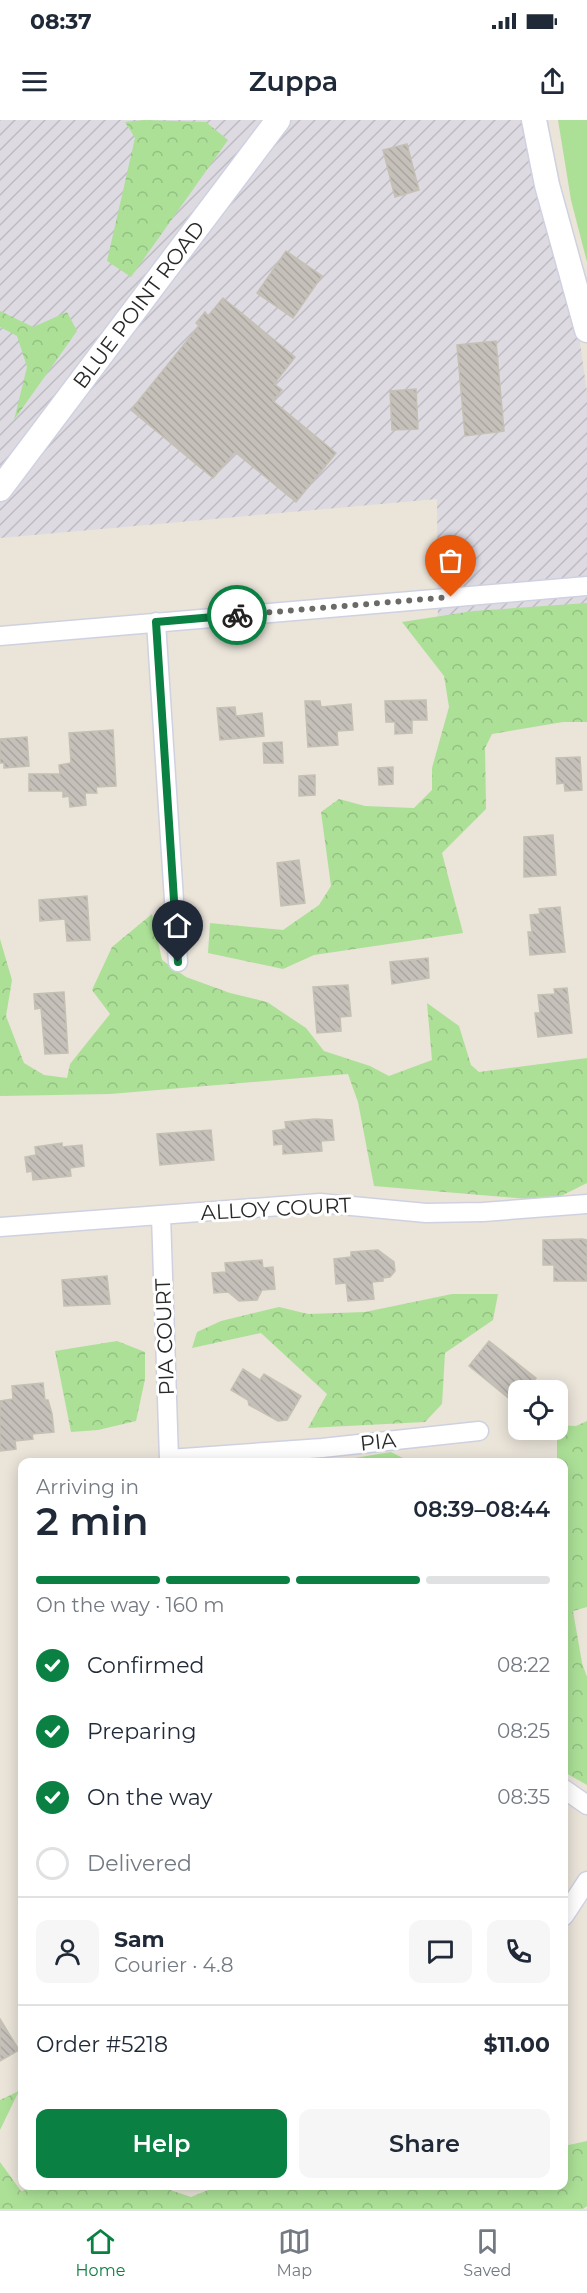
<!DOCTYPE html>
<html lang="en">
<head>
<meta charset="utf-8">
<style>
	:root { --surface:#fff; --page:#f6f6f7; --text:#1f2937; --muted:#747a83; --line:#e0e1e3; --accent:#0b8043 }
	body { margin:0; font-family:Montserrat,sans-serif; background:var(--page); color:var(--text); height:100vh; display:flex; flex-direction:column; font-size:22px; white-space:nowrap }
	* { box-sizing:border-box; margin:0 }
	p { font-size:20px; color:var(--muted) }
	.icon { flex:none; width:33px; height:33px; fill:none; stroke:currentColor; stroke-width:2; stroke-linecap:round; stroke-linejoin:round }
	.map { position:relative; flex:1; overflow:hidden }
	.panel { position:absolute; left:18px; top:1338px; width:550px; height:732px; display:flex; flex-direction:column; background:var(--surface); border-radius:12px; box-shadow:0 3px 15px #0003 }
	.panel>* { flex:none }
	.buttons { position:absolute; left:508px; top:1260px; display:grid; gap:12px }
	.buttons a { display:grid; place-items:center; width:60px; height:60px; border-radius:12px; background:var(--surface); box-shadow:0 3px 15px #0003; font-size:30px }
	.pin { position:absolute; display:grid; place-items:center; width:51px; height:51px; color:#fff; margin:-62px -26px; border-radius:50% 50% 50% 0; rotate:-45deg; box-shadow:0 0 6px #0007 }
	.pin .icon { rotate:45deg }
	.courier { position:absolute; display:grid; place-items:center; width:60px; height:60px; margin:-30px; border:4px solid #0b8043; border-radius:50%; background:#fff; color:#222; box-shadow:0 2px 8px #0007 }
	.head em { font-style:normal; font-weight:600 }
	.head div { display:flex; flex-direction:column-reverse }
	.head { display:flex; align-items:center; justify-content:space-between; height:102px; padding:0 18px }
	h1 { font-size:39px; font-weight:600; line-height:45px }
	.bar { display:grid; grid-template-columns:repeat(4,1fr); gap:9px 6px; align-content:center; height:72px; padding:0 18px }
	.bar i { height:8px; border-radius:4px; background:var(--line) }
	.bar .on { background:var(--accent) }
	.bar p { grid-column:span 4 }
	.line { display:flex; align-items:center; gap:15px; padding:0 18px; border-top:2px solid var(--line) }
	.line div { flex:1 }
	.round { display:grid; place-items:center; flex:none; width:63px; height:63px; border-radius:12px; background:var(--page) }
	ol { padding:0 18px; list-style:none }
	li { display:flex; align-items:center; gap:18px; height:66px }
	li p { margin-inline-start:auto }
	li .icon { padding:6px; border-radius:50%; background:var(--accent); color:#fff; stroke-width:4 }
	li:last-child { color:var(--muted) }
	li i { width:33px; height:33px; border:3px solid var(--line); border-radius:50% }
	.button { display:flex; gap:12px; margin-top:auto; padding:12px 18px }
	.button a { flex:1; height:69px; border-radius:12px; background:var(--accent); color:#fff; font-size:24px; font-weight:600; line-height:69px; text-align:center }
	.button a+a { background:var(--page); color:var(--text) }
	.status { display:flex; justify-content:space-between; align-items:center; height:42px; padding:0 30px; background:var(--surface); direction:ltr }
	.status svg { height:16px; fill:currentColor }
	header { display:flex; justify-content:space-between; align-items:center; height:78px; padding:0 18px; background:var(--surface); font-size:27px; font-weight:600 }
	.tab-bar { display:flex; justify-content:space-around; align-items:center; height:84px; border-top:2px solid var(--line); background:var(--surface); font-size:16px; color:var(--muted) }
	.tab-bar a { display:grid; justify-items:center; gap:3px }
	.tab-bar .on { color:var(--accent) }
	.map>svg:first-child { display:block }
	.industrial { fill:url(#industrial-furrows) }
	.forest { fill:url(#forest-crowns) }
	.park { fill:#ace097 }
	.building { fill:url(#building-back-hatch); stroke:#c5c0b4; stroke-width:1.5 }
	.lines { fill:none; stroke-linecap:round; stroke-linejoin:round }
	.street-casing { stroke:#cfd1e1; stroke-width:21 }
	.secondary-casing { stroke:#cfd1e1; stroke-width:27 }
	.street { stroke:#fff; stroke-width:18 }
	.secondary { stroke:#fff; stroke-width:24 }
	.done { stroke:#6c6a66; stroke-width:6; stroke-dasharray:0 10.8 }
	.route { stroke:#0b8043; stroke-width:8 }
	.labels { text-anchor:middle; stroke-width:6; stroke-linejoin:round; paint-order:stroke }
	.street-label { font-size:21px; fill:#282828; stroke:#fff }
</style>
</head>
<body>
<div class="status"><b>08:37</b><svg viewBox="0 0 49 12"><path d="M0 12V9h3v3zM5 12V6h3v6zM10 12V3h3v9zM15 12V0h3v12zM26 1h20v11H26zM47 4h2v5h-2z"/></svg></div>
<header><svg class="icon" aria-label="menu" viewBox="0 0 24 24"><path d="M4 6h16M4 12h16M4 18h16"/></svg>Zuppa<svg class="icon" aria-label="share" viewBox="0 0 24 24"><path d="M12 15V3M7 8l5-5 5 5M5 13v7h14v-7"/></svg></header>
<div class="map">
<svg width="587" height="2089" viewBox="0 0 587 2089">
	<defs>
		<pattern id="industrial-furrows" width="10" height="10" patternUnits="userSpaceOnUse" patternTransform="scale(1.5)"><rect width="10" height="10" fill="#dddae2"/><path d="M-1 1l2-2M0 10L10 0M9 11l2-2" fill="none" stroke="#bebbc2"/></pattern>
		<pattern id="forest-crowns" width="20" height="18" patternUnits="userSpaceOnUse" patternTransform="scale(1.5)"><rect width="20" height="18" fill="#ace097"/><path d="M2 6a3 3 0 1 1 6 0M12 15a3 3 0 1 1 6 0" fill="none" stroke="#94c082"/></pattern>
		<pattern id="building-back-hatch" width="6" height="6" patternUnits="userSpaceOnUse" patternTransform="scale(1.5)"><rect width="6" height="6" fill="#c5c0b9"/><path d="M-1 5l2 2M0 0l6 6M5-1l2 2" fill="none" stroke="#a9a59f"/></pattern>
	</defs>
	<rect width="100%" height="100%" fill="#eae4d9"/>
	<path class="industrial" d="M0 0H548L587 272V496L438 511 437 379 0 418Z"/>
	<path class="forest" d="M144 0 206 2 228 20 131 157 107 141 135 18 125 2Z
		M0 191 33 207 67 192 77 211 14 300 27 247 17 216 0 207Z
		M587 483V602H563L492 614 485 628 486 689 442 733 463 813 314 835 283 849 208 833 210 803 283 810 319 785 331 766 321 692 339 679 365 686 414 688 432 670V648L449 587 444 556 402 502 473 491Z
		M152 794 162 840 186 857 230 873 267 882 306 908 324 931 370 946 389 956 432 940 427 883 459 906 471 945 479 952 587 938V1063L551 1081 374 1066 358 982 348 954 110 974 0 976V819L12 860 6 896 24 943 44 955 67 958 70 944 110 894 92 870 112 827Z
		M452 1174H498L493 1200 445 1233 442 1284 425 1302 308 1308 327 1274 261 1213 192 1228 197 1212 221 1201 279 1187 308 1194 365 1192Z
		M117 1221 145 1232V1259L136 1301 98 1310 71 1312 55 1231Z
		M587 1301V1487L573 1491 582 1543 587 1557V1665L564 1652V1342H557V1310L558 1305 576 1306Z
		M391 1332 411 1342H342V1340Z
		M19 1971 0 2010V1980Z
		M587 2021V2086L583 2089H0V2042L21 2071 48 2066H158L191 2077 218 2066H564V2026Z"/>
	<path class="park" d="M558 0H587V142L571 80Z"/>
	<path class="building" d="M407 24 419 70 395 77 383 30Z
		M286 131 322 156 293 198 257 173Z
		M223 178 295 237 274 264 282 270 273 281 336 333 296 382 235 332 213 358 131 290 199 206 196 203 205 192 208 196Z
		M496 221 504 311 465 316 457 225Z
		M416 269 418 309 392 310 390 271Z
		M426 580 427 600H412V613L395 614V602H386L385 581Z
		M305 581H320L321 587 351 584 353 610 337 611 338 625 308 627Z
		M235 587 236 596 262 593 264 616 220 620 217 588Z
		M113 610 116 666 96 667 97 673H85L86 685 70 687 69 676 63 677V671H29V654H60L59 645 71 643 69 613Z
		M27 617 29 646 4 648V643H0V619Z
		M282 622 283 643H264L263 623Z
		M580 637 582 670 565 671 564 663 557 664 556 638Z
		M393 647V664L379 665 378 648Z
		M315 655V675L299 676V656Z
		M553 715 556 755 524 757V717Z
		M299 740 305 783 281 786 277 743Z
		M87 776 90 820 67 821 65 799 40 801 39 780Z
		M560 787 565 832 530 835 528 812H532L530 795 540 794 539 789Z
		M428 838 429 858 392 864 390 842Z
		M348 865 351 896 340 897 341 911 317 913 313 867Z
		M567 868 572 913 538 917 535 893H540L538 875 555 874 554 869Z
		M64 872 68 933 45 934 41 888 35 889 34 874Z
		M315 999 332 1000 334 1020 321 1021 322 1031 283 1034V1024L274 1025 273 1011 286 1009 285 1002Z
		M211 1010 214 1040 160 1045 157 1014Z
		M62 1023V1027L82 1025 84 1046 70 1048 71 1056 33 1060 32 1051 27 1052 25 1037 36 1035 35 1027Z
		M582 1119 587 1120V1161H554V1145H543V1120Z
		M378 1130 394 1142 395 1151 390 1157 383 1158V1161L372 1162 374 1179 348 1181 346 1163 336 1164 334 1139 351 1137V1132Z
		M262 1140 263 1148 273 1147 275 1169 262 1170 257 1180 239 1181 228 1172 214 1173 212 1153 226 1152 225 1143Z
		M107 1156 110 1184 64 1186 62 1160Z
		M489 1221 536 1258 526 1270H519L512 1281 469 1246Z
		M243 1249 260 1260 264 1254 301 1276 287 1300 278 1301 249 1285 248 1280 231 1270Z
		M43 1263 45 1280H48L52 1294 54 1312 32 1314 33 1319 15 1321 16 1329 0 1331V1281L13 1279 12 1266Z
		M0 1899 19 1930 0 1941Z"/>
	<g class="lines">
		<g class="street-casing">
			<path id="street" d="M156 502 178 842
				M0 516 587 466
				M161 1095 169 1339 322 1328 479 1311
				M0 1107 320 1083 426 1093 483 1092 587 1084
				M564 1669 587 1685
				M564 1796 587 1761"/>
		</g>
		<g class="secondary-casing">
			<path id="secondary" d="M534 0 547 65 587 210
				M0 369 278 0"/>
		</g>
		<use href="#street" class="street"/>
		<use href="#secondary" class="secondary"/>
	</g>
	<g class="lines">
		<path class="done" d="M237 495 451 477"/>
		<path class="route" d="M178 842 156 502 237 495"/>
	</g>
	<g class="labels">
		<g class="street-label">
			<text transform="translate(139 185) rotate(-53)" y="7">BLUE POINT ROAD</text>
			<text transform="translate(276 1089) rotate(-3)" y="7">ALLOY COURT</text>
			<text transform="translate(165 1217) rotate(-92)" y="7">PIA COURT</text>
			<text transform="translate(378 1322) rotate(-6)" y="7">PIA</text>
		</g>
	</g>
</svg>
<div class="buttons">
<a><svg class="icon" aria-label="locate" viewBox="0 0 24 24"><circle cx="12" cy="12" r="6"/><path d="M12 2v4M12 18v4M2 12h4M18 12h4"/></svg></a>
</div>
<div class="pin" style="left:451px;top:477px;background:#ea580c"><svg class="icon" aria-label="bag" viewBox="0 0 24 24"><path d="M5 8h14l-1 12H6zM9 8a3 3 0 0 1 6 0"/></svg></div>
<div class="pin" style="left:178px;top:842px;background:#1f2937"><svg class="icon" aria-label="home" viewBox="0 0 24 24"><path d="M3 11l9-7 9 7M6 9v11h12V9"/></svg></div>
<div class="courier" style="left:237px;top:495px"><svg class="icon" aria-label="bike" viewBox="0 0 24 24"><circle cx="6" cy="16" r="4"/><circle cx="18" cy="16" r="4"/><path d="M6 16l4-8h5l3 8M10 8l3 8H6M13 5h3"/></svg></div>
<section class="panel">
<div class="head"><div><h1>2 min</h1><p>Arriving in</p></div><em>08:39–08:44</em></div>
<div class="bar"><i class="on"></i><i class="on"></i><i class="on"></i><i></i><p>On the way · 160 m</p></div>
<ol>
<li><svg class="icon" aria-label="check" viewBox="0 0 24 24"><path d="M5 12l5 5 9-10"/></svg>Confirmed<p>08:22</p></li>
<li><svg class="icon" aria-label="check" viewBox="0 0 24 24"><path d="M5 12l5 5 9-10"/></svg>Preparing<p>08:25</p></li>
<li><svg class="icon" aria-label="check" viewBox="0 0 24 24"><path d="M5 12l5 5 9-10"/></svg>On the way<p>08:35</p></li>
<li><i></i>Delivered</li>
</ol>
<div class="line" style="height:108px"><a class="round"><svg class="icon" aria-label="person" viewBox="0 0 24 24"><circle cx="12" cy="8" r="4"/><path d="M4 21q1-7 8-7t8 7"/></svg></a><div><b>Sam</b><p>Courier · 4.8</p></div><a class="round"><svg class="icon" aria-label="chat" viewBox="0 0 24 24"><path d="M4 5h16v11H9l-5 4z"/></svg></a><a class="round"><svg class="icon" aria-label="phone" viewBox="0 0 24 24"><path d="M5 4h4l2 5-3 2q2 4 5 5l2-3 5 2v4C11 20 4 13 5 4z"/></svg></a></div>
<div class="line" style="height:78px"><div>Order #5218</div><b>$11.00</b></div>
<div class="button"><a>Help</a><a>Share</a></div>
</section>
</div>
<nav class="tab-bar">
<a class="on"><svg class="icon" aria-label="home" viewBox="0 0 24 24"><path d="M3 11l9-7 9 7M6 9v11h12V9"/></svg>Home</a>
<a><svg class="icon" aria-label="map" viewBox="0 0 24 24"><path d="M3 6l6-2 6 2 6-2v14l-6 2-6-2-6 2zM9 4v14M15 6v14"/></svg>Map</a>
<a><svg class="icon" aria-label="saved" viewBox="0 0 24 24"><path d="M7 4h10v16l-5-4-5 4z"/></svg>Saved</a>
</nav>
</body>
</html>
